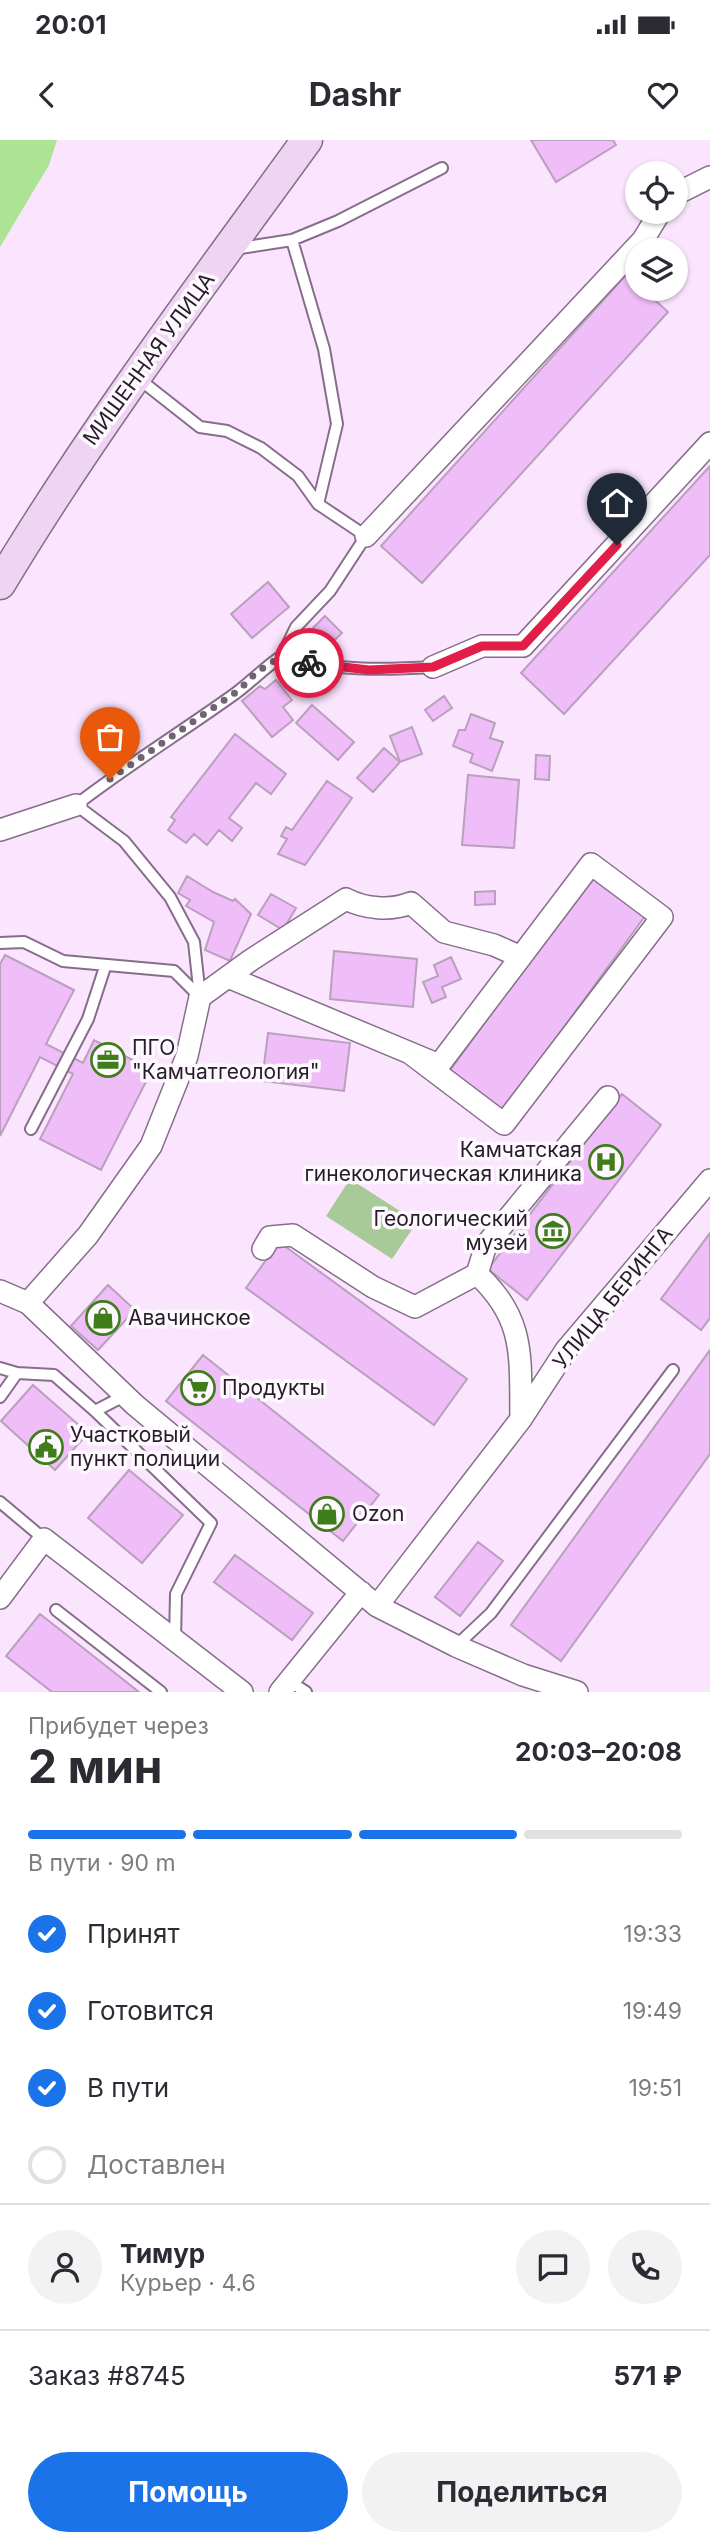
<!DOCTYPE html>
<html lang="ru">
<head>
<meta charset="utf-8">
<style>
	:root { --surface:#fff; --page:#f2f2f3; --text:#2b2b33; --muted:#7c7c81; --line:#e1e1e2; --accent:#1a73e8 }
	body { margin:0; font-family:Inter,sans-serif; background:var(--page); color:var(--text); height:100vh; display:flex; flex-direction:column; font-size:26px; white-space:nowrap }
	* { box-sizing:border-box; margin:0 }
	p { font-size:23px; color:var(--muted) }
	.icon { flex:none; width:38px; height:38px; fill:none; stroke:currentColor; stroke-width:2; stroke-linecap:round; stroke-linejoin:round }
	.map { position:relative; height:1552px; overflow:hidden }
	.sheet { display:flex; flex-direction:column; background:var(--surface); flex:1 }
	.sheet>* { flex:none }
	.tools { position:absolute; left:625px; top:21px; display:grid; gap:14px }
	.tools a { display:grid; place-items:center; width:63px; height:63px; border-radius:50%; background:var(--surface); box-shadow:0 2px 5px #0004; font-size:35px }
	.pin { position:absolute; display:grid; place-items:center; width:60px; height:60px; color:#fff; margin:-72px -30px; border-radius:50% 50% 50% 0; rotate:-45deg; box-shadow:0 0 7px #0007 }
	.pin .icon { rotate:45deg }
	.courier { position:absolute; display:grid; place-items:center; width:70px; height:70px; margin:-35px; border:5px solid #e11d48; border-radius:50%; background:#fff; color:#222; box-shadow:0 2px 9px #0007 }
	.summary em { font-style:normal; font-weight:700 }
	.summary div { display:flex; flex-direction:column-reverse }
	.summary { display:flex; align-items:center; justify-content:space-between; height:119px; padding:0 28px }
	h1 { font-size:46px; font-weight:700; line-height:52px }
	.bar { display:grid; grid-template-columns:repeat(4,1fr); gap:10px 7px; align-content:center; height:84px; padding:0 28px }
	.bar i { height:9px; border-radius:5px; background:var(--line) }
	.bar .on { background:var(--accent) }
	.bar p { grid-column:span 4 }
	.line { display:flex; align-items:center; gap:18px; padding:0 28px; border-top:2px solid var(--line) }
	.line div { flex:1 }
	.round { display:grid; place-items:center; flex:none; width:74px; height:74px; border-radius:37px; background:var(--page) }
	ol { padding:0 28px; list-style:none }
	li { display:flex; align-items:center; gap:21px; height:77px }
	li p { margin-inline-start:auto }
	li .icon { padding:7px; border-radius:50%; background:var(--accent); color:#fff; stroke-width:4 }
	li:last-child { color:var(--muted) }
	li i { width:38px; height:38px; border:4px solid var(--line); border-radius:50% }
	.action { display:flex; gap:14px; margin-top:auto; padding:14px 28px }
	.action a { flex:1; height:80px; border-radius:42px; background:var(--accent); color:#fff; font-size:28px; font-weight:700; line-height:80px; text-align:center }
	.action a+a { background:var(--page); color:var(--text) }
	.status { display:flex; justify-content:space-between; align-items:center; height:49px; padding:0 35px; background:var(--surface); direction:ltr }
	.status svg { height:19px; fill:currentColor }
	header { display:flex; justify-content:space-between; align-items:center; height:91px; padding:0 28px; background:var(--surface); font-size:32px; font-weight:700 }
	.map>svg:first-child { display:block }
	.green { fill:#a7ca98 }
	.water { fill:#ace394 }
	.building { fill:#efbdf7; stroke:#b9a0bd; stroke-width:2 }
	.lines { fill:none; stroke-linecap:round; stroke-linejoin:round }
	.service-casing { stroke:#866e8a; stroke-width:14 }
	.minor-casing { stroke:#866e8a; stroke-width:24 }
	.secondary-casing { stroke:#866e8a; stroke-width:33 }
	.service { stroke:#fff; stroke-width:10 }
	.minor { stroke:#fff; stroke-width:21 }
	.secondary { stroke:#efd5f3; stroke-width:30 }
	.done { stroke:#716373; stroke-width:7; stroke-dasharray:0 12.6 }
	.route { stroke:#e11d48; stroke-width:9 }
	.labels { text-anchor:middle; stroke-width:7; stroke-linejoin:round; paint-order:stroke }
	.street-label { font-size:21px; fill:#261d28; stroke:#fef9ff }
	.poi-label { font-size:21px; fill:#261d28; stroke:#fef9ff; text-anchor:start }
</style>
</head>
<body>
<div class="status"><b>20:01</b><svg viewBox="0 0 49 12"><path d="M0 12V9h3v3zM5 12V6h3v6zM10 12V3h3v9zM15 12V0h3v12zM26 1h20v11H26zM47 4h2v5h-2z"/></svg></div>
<header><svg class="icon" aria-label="back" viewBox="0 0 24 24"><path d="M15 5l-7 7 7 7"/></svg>Dashr<svg class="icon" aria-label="heart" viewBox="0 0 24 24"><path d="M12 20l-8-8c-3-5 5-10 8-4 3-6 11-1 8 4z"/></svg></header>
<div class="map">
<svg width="710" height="1552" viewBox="0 0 710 1552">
	<rect width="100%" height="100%" fill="#fbe5fe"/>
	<path class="green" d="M350 1039 417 1082 392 1119 326 1076Z"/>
	<path class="water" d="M0 0H57L49 25 0 107Z"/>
	<path class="building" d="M531 0H613L616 5 556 42Z
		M627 134 637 143V149H643L668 172 422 443 381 406Z
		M710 326V415L564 574 521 533Z
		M268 442 289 467 252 498 231 474Z
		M325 476 342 493 322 512 306 495Z
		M276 540 292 560 283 567 293 580 272 597 242 561 260 546 265 549Z
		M444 556 452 568 433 581 425 570Z
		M312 565 354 602 338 620 296 583Z
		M471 574 495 583 490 598 503 602 492 631 470 622 473 614 453 606 459 590H465Z
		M412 587 422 614 400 622 390 596Z
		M235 594 286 634 271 654 256 643 229 678 242 688 232 701 219 690 207 705 194 694 186 703 168 690 175 680 171 677Z
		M384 608 400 622 373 652 357 638Z
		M536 615 550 616 549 640 535 639Z
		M468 635 519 640 514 708 462 705Z
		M327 641 352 658 305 725 278 714 287 699 281 696 286 687 292 690Z
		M187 736 213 752 233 761 235 759 251 774 230 821 205 810 214 782 186 766 190 760 178 753Z
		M591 737 645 776 500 975 446 936Z
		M495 751V764L475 765V752Z
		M271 754 296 768 283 790 258 775Z
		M334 811 417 819 413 867 330 859Z
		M5 815 74 850 46 904 83 923 94 900 152 930 101 1030 40 999 73 934 40 917 0 996V824Z
		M451 817 461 839 442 847 446 857 432 863 423 842 438 836 434 825Z
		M268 893 350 903 344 951 262 941Z
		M622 954 661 985 527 1160 488 1129Z
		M710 1093V1178L701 1190 661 1159Z
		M279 1102 467 1239 434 1285 246 1148Z
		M108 1145 135 1170 98 1210 71 1186Z
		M710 1210V1314L561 1521 511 1485Z
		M203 1215 379 1355 343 1401 166 1261Z
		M33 1245 88 1293 55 1330 1 1281Z
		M129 1330 183 1375 142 1423 88 1378Z
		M478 1402 503 1421 460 1476 435 1457Z
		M235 1415 313 1473 292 1500 214 1442Z
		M40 1474 139 1552H52L6 1516Z"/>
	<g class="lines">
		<g class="service-casing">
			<path id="service" d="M234 109 292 100 338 81 442 28
				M139 239 200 287 227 291 261 308 298 336 318 364
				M282 516 296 487 330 451 366 396 318 364 337 284 324 209 292 100
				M0 803 24 802 63 821 174 831 200 857
				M200 857 194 802 170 757 124 701 76 665C128 625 183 591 236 553 252 541 265 527 282 516 332 531 382 530 433 527
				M31 989 88 879 105 827
				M0 1228 17 1233
				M0 1257 17 1233 54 1235 95 1271 124 1256
				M95 1271 211 1383 176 1454 175 1500
				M0 1362 44 1399
				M56 1470 161 1552
				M456 1506 491 1473 673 1230
				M289 1541 306 1552"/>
		</g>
		<g class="minor-casing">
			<path id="minor" d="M676 54 710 37
				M366 396 643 100 660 72
				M433 527 482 506H523L710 303
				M0 690 76 665
				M228 837 439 925 591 724 662 777 504 984 410 913
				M263 1109 270 1097 293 1095 373 1147 415 1167 477 1134
				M0 1151 28 1163 135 1265 377 1466 456 1506 523 1535 577 1552
				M28 1163 88 1095 151 1006 187 916 200 857 251 820 346 759C365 769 391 771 411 763L444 792 494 805 521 817
				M521 1279C520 1217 526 1179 477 1134L486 1105 608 957
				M0 1458 44 1399 242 1552
				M377 1466 521 1279 566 1210 710 1040
				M280 1552 361 1452"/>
		</g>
		<g class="secondary-casing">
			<path id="secondary" d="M0 444C93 289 201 146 307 0"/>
		</g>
		<use href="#service" class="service"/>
		<use href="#minor" class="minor"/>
		<use href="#secondary" class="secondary"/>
	</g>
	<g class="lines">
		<path class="done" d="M110 639 239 550 257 532 282 516 309 523"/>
		<path class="route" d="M309 523 369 530 433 527 482 506H523L617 405"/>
	</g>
	<defs>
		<g id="office-ring" transform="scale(1.75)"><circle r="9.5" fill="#fef9ff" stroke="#3f7d1a" stroke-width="1.5"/><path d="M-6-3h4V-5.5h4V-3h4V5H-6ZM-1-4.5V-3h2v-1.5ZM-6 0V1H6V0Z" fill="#3f7d1a"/></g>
		<g id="hospital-ring" transform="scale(1.75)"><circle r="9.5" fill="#fef9ff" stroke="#3f7d1a" stroke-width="1.5"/><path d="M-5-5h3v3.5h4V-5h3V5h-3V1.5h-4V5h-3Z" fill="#3f7d1a"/></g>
		<g id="museum-ring" transform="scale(1.75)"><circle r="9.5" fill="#fef9ff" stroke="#3f7d1a" stroke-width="1.5"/><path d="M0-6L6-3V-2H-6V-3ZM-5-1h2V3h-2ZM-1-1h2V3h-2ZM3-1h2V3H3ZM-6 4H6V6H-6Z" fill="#3f7d1a"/></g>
		<g id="shop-ring" transform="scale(1.75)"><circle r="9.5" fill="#fef9ff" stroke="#3f7d1a" stroke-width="1.5"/><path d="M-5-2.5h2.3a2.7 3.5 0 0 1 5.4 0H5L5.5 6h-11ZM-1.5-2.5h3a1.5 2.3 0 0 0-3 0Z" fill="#3f7d1a"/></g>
		<g id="supermarket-ring" transform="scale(1.75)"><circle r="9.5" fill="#fef9ff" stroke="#3f7d1a" stroke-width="1.5"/><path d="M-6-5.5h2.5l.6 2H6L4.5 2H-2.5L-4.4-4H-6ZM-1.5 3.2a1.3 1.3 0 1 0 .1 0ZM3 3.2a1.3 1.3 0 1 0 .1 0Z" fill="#3f7d1a"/></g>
		<g id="civic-ring" transform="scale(1.75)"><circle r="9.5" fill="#fef9ff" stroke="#3f7d1a" stroke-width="1.5"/><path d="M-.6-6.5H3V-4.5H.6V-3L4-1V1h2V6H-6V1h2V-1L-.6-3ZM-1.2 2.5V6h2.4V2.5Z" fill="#3f7d1a"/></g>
	</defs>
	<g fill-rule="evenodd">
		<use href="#office-ring" x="108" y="920"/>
		<use href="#hospital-ring" x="606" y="1022"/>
		<use href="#museum-ring" x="553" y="1091"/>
		<use href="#shop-ring" x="103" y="1178"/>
		<use href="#supermarket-ring" x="198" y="1248"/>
		<use href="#civic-ring" x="46" y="1307"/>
		<use href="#shop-ring" x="327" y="1374"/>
	</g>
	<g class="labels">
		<g class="street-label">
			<text transform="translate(149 219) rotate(-54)" y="7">МИШЕННАЯ УЛИЦА</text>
			<text transform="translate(613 1158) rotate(-51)" y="7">УЛИЦА БЕРИНГА</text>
		</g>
		<g class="poi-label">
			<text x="132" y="915">ПГО<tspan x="132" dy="24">"Камчатгеология"</tspan></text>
			<text x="582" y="1017" text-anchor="end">Камчатская<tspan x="582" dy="24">гинекологическая клиника</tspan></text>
			<text x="528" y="1086" text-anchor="end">Геологический<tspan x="528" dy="24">музей</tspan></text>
			<text x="128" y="1185">Авачинское</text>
			<text x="222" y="1255">Продукты</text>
			<text x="70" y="1302">Участковый<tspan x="70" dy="24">пункт полиции</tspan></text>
			<text x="352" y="1381">Ozon</text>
		</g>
	</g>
</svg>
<div class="tools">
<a><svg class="icon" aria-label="locate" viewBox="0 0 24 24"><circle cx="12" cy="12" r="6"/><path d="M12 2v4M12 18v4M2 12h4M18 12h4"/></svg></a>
<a><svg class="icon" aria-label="layers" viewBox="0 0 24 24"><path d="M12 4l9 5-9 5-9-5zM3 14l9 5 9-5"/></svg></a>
</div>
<div class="pin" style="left:110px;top:639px;background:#ea580c"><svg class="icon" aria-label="bag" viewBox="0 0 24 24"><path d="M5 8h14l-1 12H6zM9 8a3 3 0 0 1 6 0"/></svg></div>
<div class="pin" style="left:617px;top:405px;background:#1f2937"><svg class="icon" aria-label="home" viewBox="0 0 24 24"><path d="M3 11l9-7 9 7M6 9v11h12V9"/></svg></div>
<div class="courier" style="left:309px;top:523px"><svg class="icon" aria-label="bike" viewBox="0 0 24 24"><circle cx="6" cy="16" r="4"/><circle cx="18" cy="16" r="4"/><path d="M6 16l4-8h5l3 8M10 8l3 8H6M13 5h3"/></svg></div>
</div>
<section class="sheet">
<div class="summary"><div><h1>2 мин</h1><p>Прибудет через</p></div><em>20:03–20:08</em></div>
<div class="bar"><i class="on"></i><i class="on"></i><i class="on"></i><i></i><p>В пути · 90 m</p></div>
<ol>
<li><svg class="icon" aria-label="check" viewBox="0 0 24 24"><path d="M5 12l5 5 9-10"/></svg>Принят<p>19:33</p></li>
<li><svg class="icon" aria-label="check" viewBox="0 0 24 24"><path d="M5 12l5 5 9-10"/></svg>Готовится<p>19:49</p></li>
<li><svg class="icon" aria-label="check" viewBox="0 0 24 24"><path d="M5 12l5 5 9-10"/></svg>В пути<p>19:51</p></li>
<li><i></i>Доставлен</li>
</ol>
<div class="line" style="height:126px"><a class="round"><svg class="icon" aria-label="person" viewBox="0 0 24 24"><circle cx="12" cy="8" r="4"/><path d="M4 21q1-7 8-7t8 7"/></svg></a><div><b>Тимур</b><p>Курьер · 4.6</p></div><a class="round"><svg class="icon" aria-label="chat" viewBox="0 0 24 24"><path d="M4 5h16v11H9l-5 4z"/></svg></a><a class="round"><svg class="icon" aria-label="phone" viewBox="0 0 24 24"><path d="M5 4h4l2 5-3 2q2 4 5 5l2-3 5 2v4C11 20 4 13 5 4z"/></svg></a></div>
<div class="line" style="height:91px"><div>Заказ #8745</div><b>571 ₽</b></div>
<div class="action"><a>Помощь</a><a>Поделиться</a></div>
</section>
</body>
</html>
